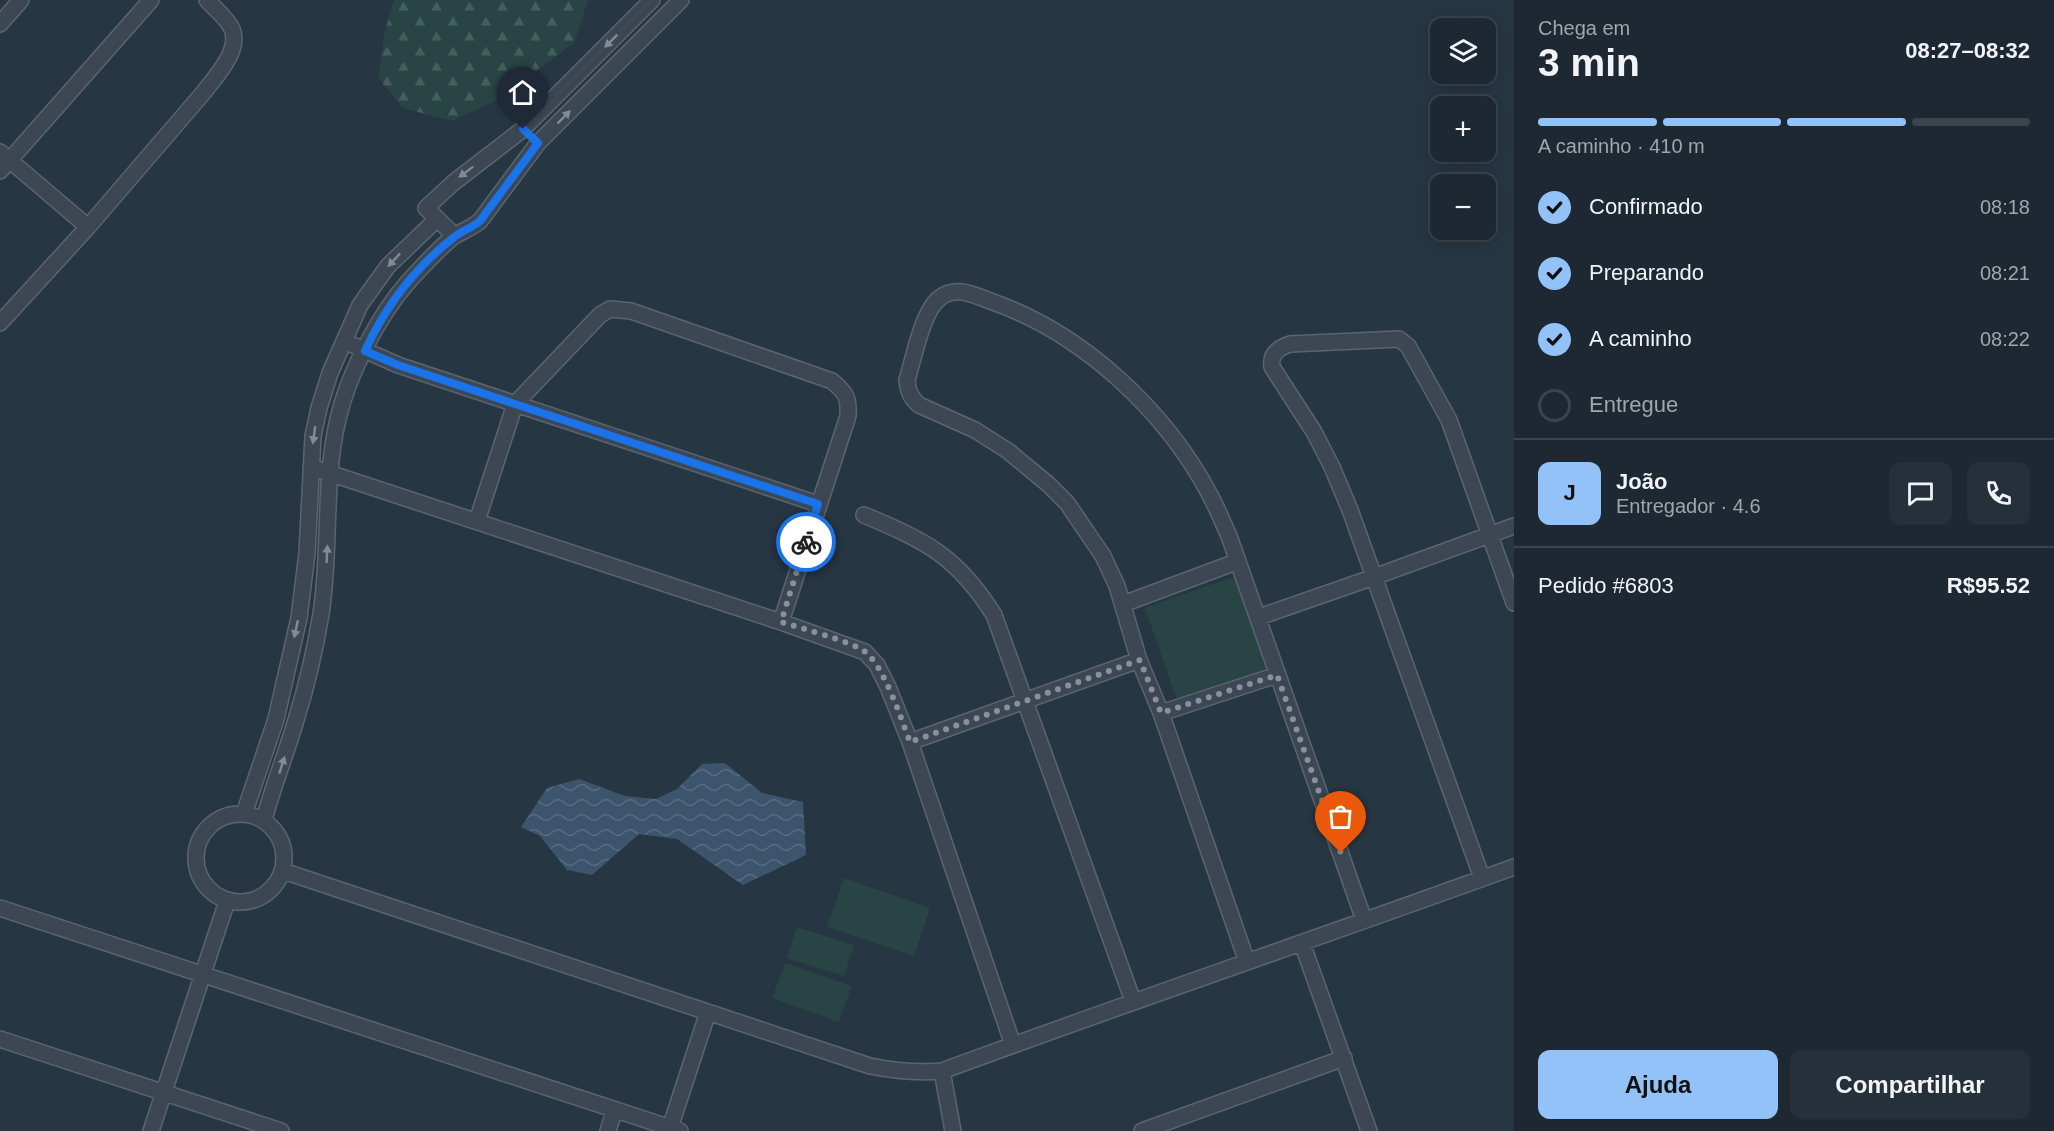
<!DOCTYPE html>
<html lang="pt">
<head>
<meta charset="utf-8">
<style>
	:root { --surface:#1d2832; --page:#25303a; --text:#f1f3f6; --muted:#a0a6ac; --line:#3b444d; --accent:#92c2f8 }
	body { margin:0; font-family:Helvetica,sans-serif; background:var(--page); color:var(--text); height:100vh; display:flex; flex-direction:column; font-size:22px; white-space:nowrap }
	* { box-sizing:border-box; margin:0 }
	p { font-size:20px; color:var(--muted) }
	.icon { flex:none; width:33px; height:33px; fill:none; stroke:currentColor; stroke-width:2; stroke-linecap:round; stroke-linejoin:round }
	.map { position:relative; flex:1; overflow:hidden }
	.sheet { display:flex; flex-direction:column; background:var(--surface); width:540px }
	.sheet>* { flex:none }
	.tools { position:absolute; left:1430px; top:18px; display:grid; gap:12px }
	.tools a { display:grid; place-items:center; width:66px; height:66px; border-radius:12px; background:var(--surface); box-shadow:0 3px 15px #0003,0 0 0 2px var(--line); font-size:30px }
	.pin { position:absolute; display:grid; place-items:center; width:51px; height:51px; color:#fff; margin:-62px -26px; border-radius:50% 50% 50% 0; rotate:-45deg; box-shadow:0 0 6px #0007 }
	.pin .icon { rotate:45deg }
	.courier { position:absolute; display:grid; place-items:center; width:60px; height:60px; margin:-30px; border:4px solid #1a73e8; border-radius:50%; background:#fff; color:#222; box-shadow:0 2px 8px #0007 }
	.headline em { font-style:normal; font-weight:700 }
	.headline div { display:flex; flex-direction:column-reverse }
	.headline { display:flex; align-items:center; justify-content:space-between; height:102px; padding:0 24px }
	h1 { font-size:39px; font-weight:700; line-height:45px }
	.bar { display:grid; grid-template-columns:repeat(4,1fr); gap:9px 6px; align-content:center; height:72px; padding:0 24px }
	.bar i { height:8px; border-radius:4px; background:var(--line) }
	.bar .current { background:var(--accent) }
	.bar p { grid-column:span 4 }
	.line { display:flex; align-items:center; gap:15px; padding:0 24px; border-top:2px solid var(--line) }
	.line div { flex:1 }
	.round { display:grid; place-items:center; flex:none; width:63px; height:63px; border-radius:12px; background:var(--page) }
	ol { padding:0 24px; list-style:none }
	li { display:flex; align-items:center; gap:18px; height:66px }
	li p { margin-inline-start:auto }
	li .icon { padding:6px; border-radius:50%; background:var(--accent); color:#111; stroke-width:4 }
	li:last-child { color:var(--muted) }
	li i { width:33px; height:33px; border:3px solid var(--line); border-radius:50% }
	.cta { display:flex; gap:12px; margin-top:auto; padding:12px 24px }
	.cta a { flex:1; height:69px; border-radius:12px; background:var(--accent); color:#111; font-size:24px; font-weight:700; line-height:69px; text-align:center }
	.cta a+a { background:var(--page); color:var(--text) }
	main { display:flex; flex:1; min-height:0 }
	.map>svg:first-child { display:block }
	.forest { fill:url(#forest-firs) }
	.park { fill:#294444 }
	.water { fill:url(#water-waves) }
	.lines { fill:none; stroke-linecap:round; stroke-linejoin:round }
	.minor-casing { stroke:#5a6570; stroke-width:18 }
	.minor { stroke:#3c4753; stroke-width:15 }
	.oneway { fill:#818b96 }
	.done { stroke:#86919d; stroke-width:6; stroke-dasharray:0 10.8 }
	.route { stroke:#1a73e8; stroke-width:8 }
</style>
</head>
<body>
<main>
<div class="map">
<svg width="1514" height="1131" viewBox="0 0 1514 1131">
	<defs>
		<pattern id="forest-firs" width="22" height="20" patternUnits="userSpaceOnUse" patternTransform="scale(1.5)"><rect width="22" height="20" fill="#294444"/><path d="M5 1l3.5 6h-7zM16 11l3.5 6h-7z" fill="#465d5e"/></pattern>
		<pattern id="water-waves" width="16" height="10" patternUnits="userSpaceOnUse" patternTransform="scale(1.5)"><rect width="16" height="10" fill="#3d556c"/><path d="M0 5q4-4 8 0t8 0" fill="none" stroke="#576c80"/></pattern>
	</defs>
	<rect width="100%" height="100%" fill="#273643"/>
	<path class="forest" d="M394 0H588L574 43 495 101 452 121 403 108 379 79 384 35Z"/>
	<path class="park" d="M1241 574 1276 669 1178 703 1145 608Z
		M844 878 930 908 914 956 827 927Z
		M797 927 854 945 844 976 787 958Z
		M785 963 852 986 839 1022 772 998Z"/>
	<path class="water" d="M725 763 762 793 803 802 806 855 743 885 677 839 639 834 592 875 567 870 540 836 521 827 547 788 579 779 625 796 656 799 677 789 702 764Z"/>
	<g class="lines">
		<g class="minor-casing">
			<path id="minor" d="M0 24 21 0
				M0 152 88 227
				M0 171 151 0
				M455 236 426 208 453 183 523 129 652 0
				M0 323 88 227 204 92C216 76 241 50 232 29 227 18 215 9 207 0
				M344 341 398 365 818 504
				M311 467 781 622 865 652 877 665 888 687 910 742 1013 1045
				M864 515C926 541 957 556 994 615L1133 1001
				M477 521 515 404 600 315 610 309 631 311 832 381C846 393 849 397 848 416L781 622
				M1123 604 1236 562
				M1259 617 1374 577 1514 526
				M1161 713 1277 675
				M910 742 1139 660
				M196 858a44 44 0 1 1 88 0a44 44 0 1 1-88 0Z
				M244 814 276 719 299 618 307 553 313 436 319 408 330 373 360 305 388 266 436 220
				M264 820C273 786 286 754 296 720 307 685 315 650 321 614 331 550 323 482 338 419 348 375 378 316 408 282 422 267 437 250 453 237 462 231 472 228 480 221L538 143 681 0
				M283 871 870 1066C895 1071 917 1073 942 1071 1132 1001 1324 936 1514 867
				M1482 878 1350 510 1332 467 1314 432 1272 367C1270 354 1278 348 1290 344L1399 339 1408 346 1449 420 1514 603
				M0 908 680 1131
				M1302 943 1369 1131
				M1247 962 1161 713 1139 660 1117 586 1103 556 1067 503 1048 484 1008 451 975 430 919 405C911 398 908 392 907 380 914 358 922 310 941 297 957 285 976 296 993 302 1083 334 1165 410 1210 495 1217 508 1223 523 1229 536L1364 920
				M0 1039 281 1131
				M942 1071 953 1131
				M670 1128 708 1012
				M151 1131 227 901
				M608 1131 614 1111
				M1142 1131 1344 1058"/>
		</g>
		<use href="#minor" class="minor"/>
	</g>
	<defs><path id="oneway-solid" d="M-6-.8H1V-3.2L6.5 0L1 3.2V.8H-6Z" transform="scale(1.5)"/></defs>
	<g class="oneway">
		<use href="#oneway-solid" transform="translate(611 41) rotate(135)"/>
		<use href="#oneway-solid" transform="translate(564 117) rotate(-45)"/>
		<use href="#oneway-solid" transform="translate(466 172) rotate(143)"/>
		<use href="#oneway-solid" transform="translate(394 260) rotate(133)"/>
		<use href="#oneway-solid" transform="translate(314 435) rotate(98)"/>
		<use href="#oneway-solid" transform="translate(327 554) rotate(-87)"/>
		<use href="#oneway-solid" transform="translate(296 629) rotate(102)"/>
		<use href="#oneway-solid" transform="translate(282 765) rotate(-72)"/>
	</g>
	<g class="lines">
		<path class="done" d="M806 542 781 622C803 629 847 640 864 651 884 665 901 719 910 742L1140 660 1161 713 1277 675 1341 853"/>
		<path class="route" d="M523 129 538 143 480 221C472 228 461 231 453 238 415 268 385 307 365 351L398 365 515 404 818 504 806 542"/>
	</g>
</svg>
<div class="tools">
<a><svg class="icon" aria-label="layers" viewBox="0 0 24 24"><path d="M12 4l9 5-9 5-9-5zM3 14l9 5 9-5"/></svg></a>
<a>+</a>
<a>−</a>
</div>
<div class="pin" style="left:1341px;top:853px;background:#ea580c"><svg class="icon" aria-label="bag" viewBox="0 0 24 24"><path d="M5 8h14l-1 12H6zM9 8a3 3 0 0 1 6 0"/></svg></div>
<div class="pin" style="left:523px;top:129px;background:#1f2937"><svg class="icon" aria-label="home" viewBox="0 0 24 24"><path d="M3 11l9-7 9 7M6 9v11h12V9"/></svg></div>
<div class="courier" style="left:806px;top:542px"><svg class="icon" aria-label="bike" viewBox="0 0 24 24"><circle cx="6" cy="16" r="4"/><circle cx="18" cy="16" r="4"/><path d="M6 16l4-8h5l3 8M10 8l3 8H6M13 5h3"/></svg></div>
</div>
<section class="sheet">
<div class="headline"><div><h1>3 min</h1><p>Chega em</p></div><em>08:27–08:32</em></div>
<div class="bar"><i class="current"></i><i class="current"></i><i class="current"></i><i></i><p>A caminho · 410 m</p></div>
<ol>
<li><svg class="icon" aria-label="check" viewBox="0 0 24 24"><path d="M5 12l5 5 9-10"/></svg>Confirmado<p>08:18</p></li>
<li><svg class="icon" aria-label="check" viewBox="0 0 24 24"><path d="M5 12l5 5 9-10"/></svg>Preparando<p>08:21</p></li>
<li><svg class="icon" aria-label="check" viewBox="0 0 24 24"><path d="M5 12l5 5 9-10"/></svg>A caminho<p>08:22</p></li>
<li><i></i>Entregue</li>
</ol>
<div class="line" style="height:108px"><b class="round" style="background:var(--accent);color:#111">J</b><div><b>João</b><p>Entregador · 4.6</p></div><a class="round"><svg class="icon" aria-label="chat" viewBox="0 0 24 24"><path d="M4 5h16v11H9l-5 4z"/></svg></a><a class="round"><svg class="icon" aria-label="phone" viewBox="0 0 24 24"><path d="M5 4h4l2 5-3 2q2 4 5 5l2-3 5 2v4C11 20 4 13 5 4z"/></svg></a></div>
<div class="line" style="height:78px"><div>Pedido #6803</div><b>R$95.52</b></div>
<div class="cta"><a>Ajuda</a><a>Compartilhar</a></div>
</section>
</main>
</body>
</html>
